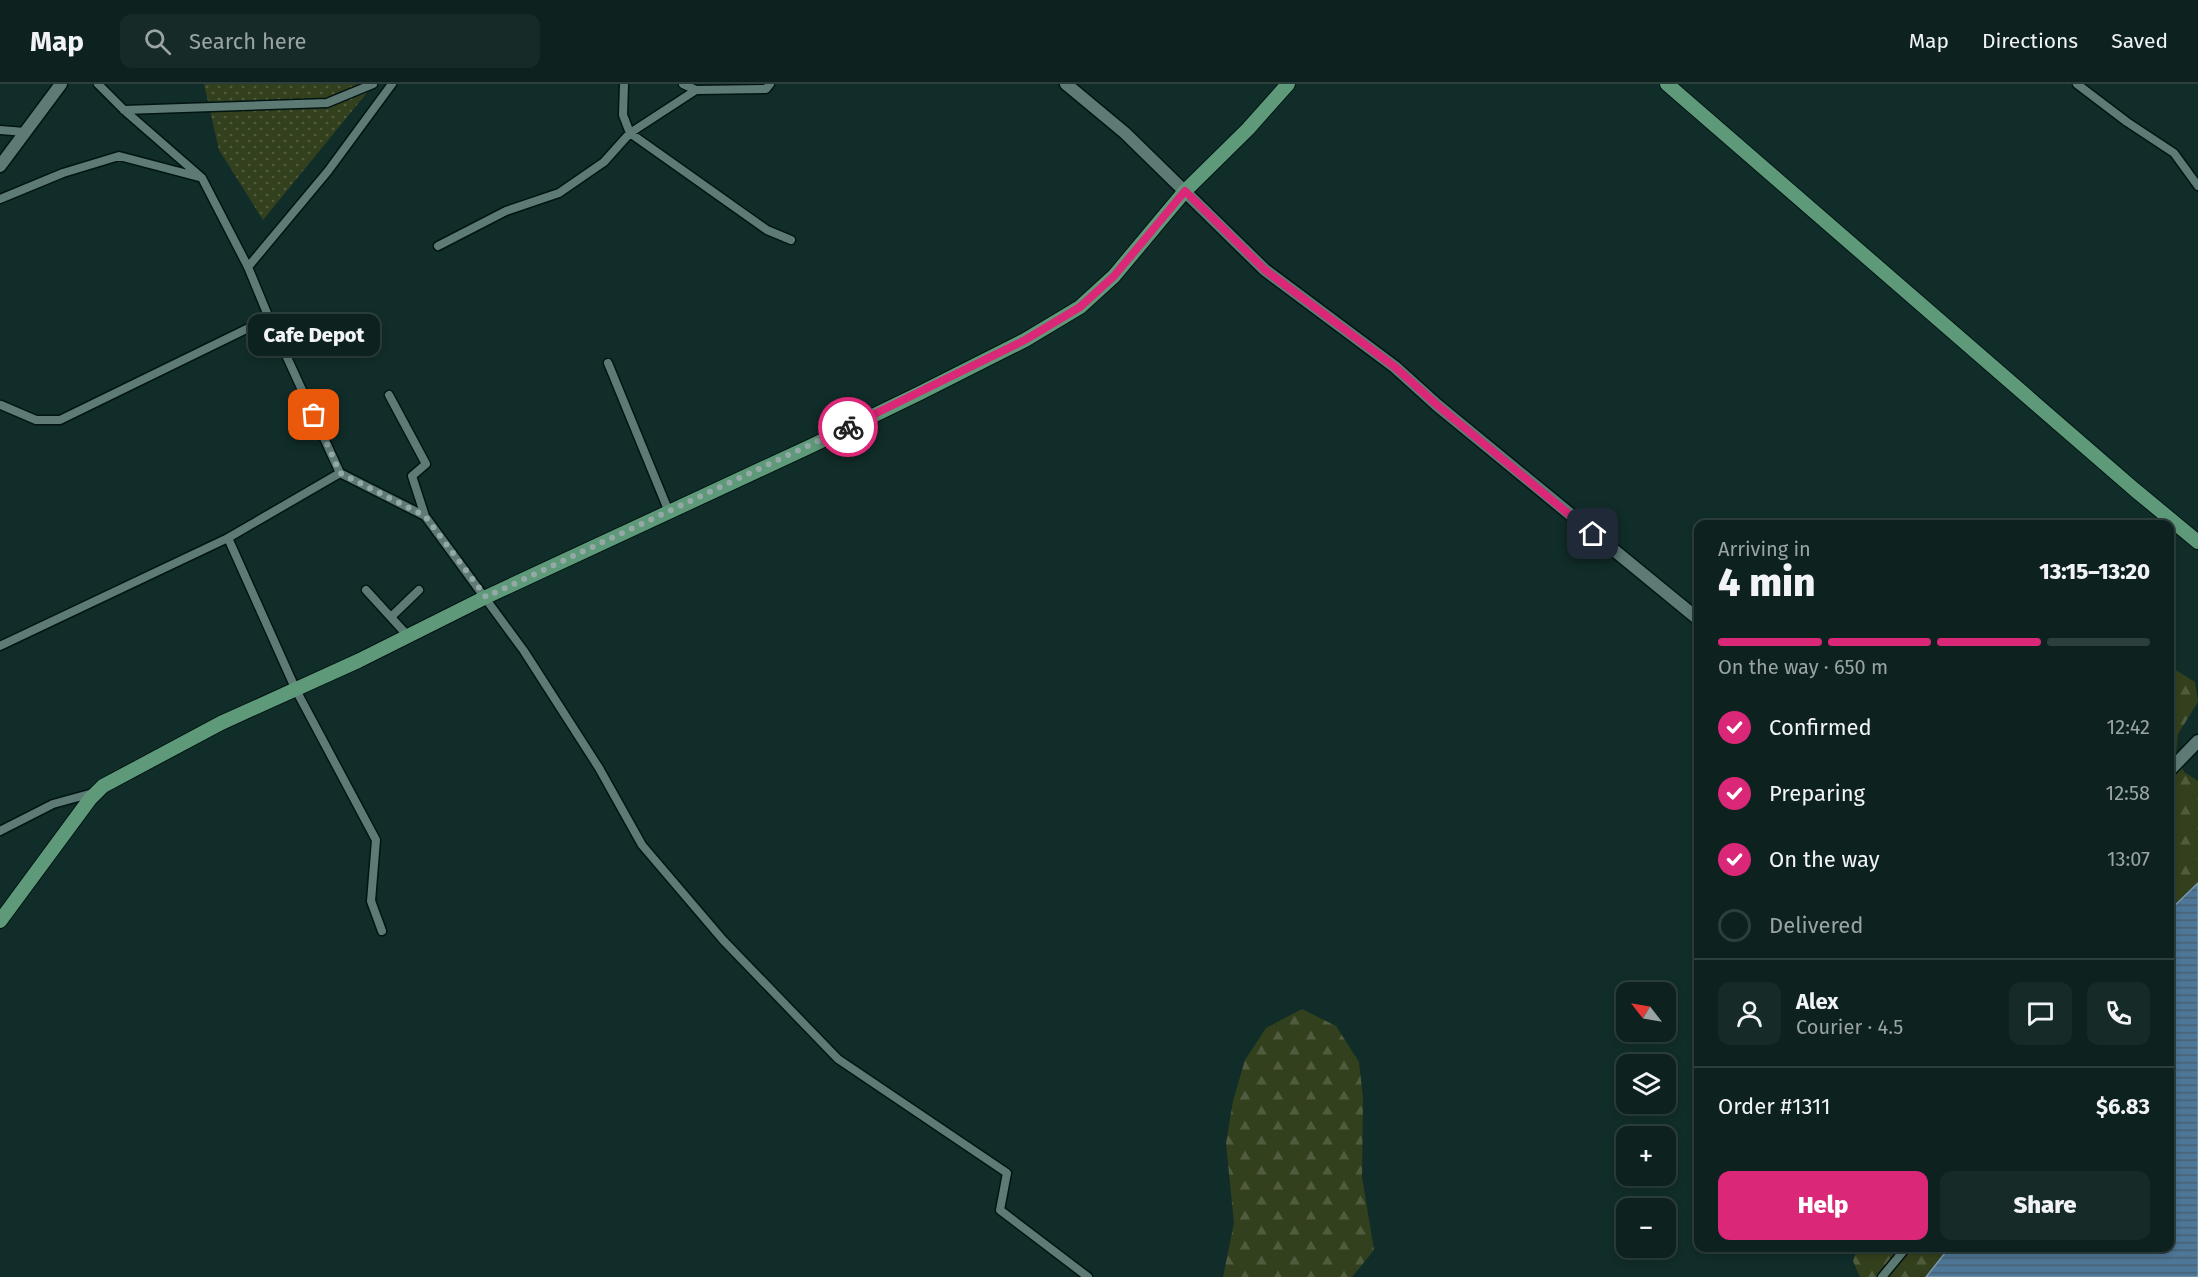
<!DOCTYPE html>
<html lang="en">
<head>
<meta charset="utf-8">
<style>
	:root { --surface:#0d221f; --page:#162a28; --text:#f1f3f6; --muted:#9aa4a4; --line:#2d3f3d; --accent:#db2777 }
	body { margin:0; font-family:"Fira Sans",sans-serif; background:var(--page); color:var(--text); height:100vh; display:flex; flex-direction:column; font-size:22px; white-space:nowrap }
	* { box-sizing:border-box; margin:0 }
	p { font-size:20px; color:var(--muted) }
	.icon { flex:none; width:33px; height:33px; fill:none; stroke:currentColor; stroke-width:2; stroke-linecap:round; stroke-linejoin:round }
	.map { position:relative; flex:1; overflow:hidden }
	.sheet { position:absolute; left:1694px; top:436px; width:480px; height:732px; display:flex; flex-direction:column; background:var(--surface); border-radius:12px; box-shadow:0 3px 9px #0003,0 0 0 2px var(--line) }
	.sheet>* { flex:none }
	.needle { width:39px; rotate:301deg }
	.fabs { position:absolute; left:1616px; top:898px; display:grid; gap:12px }
	.fabs a { display:grid; place-items:center; width:60px; height:60px; border-radius:12px; background:var(--surface); box-shadow:0 3px 9px #0003,0 0 0 2px var(--line); font-size:30px }
	.pin { position:absolute; display:grid; place-items:center; width:51px; height:51px; color:#fff; margin:-26px; border-radius:12px; box-shadow:0 3px 9px #0006 }
	.courier { position:absolute; display:grid; place-items:center; width:60px; height:60px; margin:-30px; border:4px solid #db2777; border-radius:50%; background:#fff; color:#222; box-shadow:0 2px 8px #0007 }
	.bubble { position:absolute; height:42px; border-radius:12px; background:var(--surface); box-shadow:0 3px 9px #0003,0 0 0 2px var(--line); font-size:20px; font-weight:800; line-height:42px; text-align:center }
	.overview em { font-style:normal; font-weight:800 }
	.overview div { display:flex; flex-direction:column-reverse }
	.overview { display:flex; align-items:center; justify-content:space-between; height:102px; padding:0 24px }
	h1 { font-size:39px; font-weight:800; line-height:45px }
	.bar { display:grid; grid-template-columns:repeat(4,1fr); gap:9px 6px; align-content:center; height:72px; padding:0 24px }
	.bar i { height:8px; border-radius:4px; background:var(--line) }
	.bar .selected { background:var(--accent) }
	.bar p { grid-column:span 4 }
	.line { display:flex; align-items:center; gap:15px; padding:0 24px; border-top:2px solid var(--line) }
	.line div { flex:1 }
	.round { display:grid; place-items:center; flex:none; width:63px; height:63px; border-radius:12px; background:var(--page) }
	ol { padding:0 24px; list-style:none }
	li { display:flex; align-items:center; gap:18px; height:66px }
	li p { margin-inline-start:auto }
	li .icon { padding:6px; border-radius:50%; background:var(--accent); color:#fff; stroke-width:4 }
	li:last-child { color:var(--muted) }
	li i { width:33px; height:33px; border:3px solid var(--line); border-radius:50% }
	.button { display:flex; gap:12px; margin-top:auto; padding:12px 24px }
	.button a { flex:1; height:69px; border-radius:12px; background:var(--accent); color:#fff; font-size:24px; font-weight:800; line-height:69px; text-align:center }
	.button a+a { background:var(--page); color:var(--text) }
	header { display:flex; align-items:center; gap:36px; box-sizing:border-box; height:84px; padding:0 30px; background:var(--surface); border-bottom:2px solid var(--line) }
	header strong { font-size:28px }
	nav { display:flex; gap:33px; margin-inline-start:auto; font-size:21px }
	.search { width:420px; height:54px; background:var(--page); display:flex; align-items:center; gap:15px; box-sizing:border-box; padding:0 21px; border-radius:12px; color:var(--muted); font-size:22px }
	.map>svg:first-child { display:block }
	.green { fill:url(#green-dots) }
	.forest { fill:url(#forest-firs) }
	.water { fill:url(#water-rules); stroke:#7899af; stroke-width:1.5 }
	.lines { fill:none; stroke-linecap:round; stroke-linejoin:round }
	.street-casing { stroke:#001512; stroke-width:11 }
	.secondary-casing { stroke:#001512; stroke-width:15 }
	.primary-casing { stroke:#001512; stroke-width:16 }
	.street { stroke:#5d7a75; stroke-width:8 }
	.secondary { stroke:#5d7a75; stroke-width:12 }
	.primary { stroke:#5e9a7a; stroke-width:14 }
	.done { stroke:#94a8a5; stroke-width:6; stroke-dasharray:0 10.8 }
	.route { stroke:#db2777; stroke-width:8 }
</style>
</head>
<body>
<header>
<strong>Map</strong>
<div class="search"><svg class="icon" aria-label="search" viewBox="0 0 24 24"><circle cx="10" cy="10" r="6"/><path d="M15 15l6 6"/></svg>Search here</div>
<nav><a>Map</a><a>Directions</a><a>Saved</a></nav>
</header>
<div class="map">
<svg width="2198" height="1193" viewBox="0 0 2198 1193">
	<defs>
		<pattern id="green-dots" width="8" height="8" patternUnits="userSpaceOnUse" patternTransform="scale(1.5)"><rect width="8" height="8" fill="#33401d"/><path d="M2 2h.1M6 6h.1" fill="none" stroke="#505c3e" stroke-width="1.8" stroke-linecap="round"/></pattern>
		<pattern id="forest-firs" width="22" height="20" patternUnits="userSpaceOnUse" patternTransform="scale(1.5)"><rect width="22" height="20" fill="#33401d"/><path d="M5 1l3.5 6h-7zM16 11l3.5 6h-7z" fill="#505c3e"/></pattern>
		<pattern id="water-rules" width="6" height="5" patternUnits="userSpaceOnUse" patternTransform="scale(1.5)"><rect width="6" height="5" fill="#4e7697"/><path d="M0 2.5h6" fill="none" stroke="#496073"/></pattern>
	</defs>
	<rect width="100%" height="100%" fill="#112d29"/>
	<path class="green" d="M204 0H374L263 136 219 66Z"/>
	<path class="forest" d="M2169 582 2195 598 2198 618 2178 650 2176 670 2184 688 2198 697V799L2169 827Z
		M1302 925 1336 942 1359 978 1363 1014 1362 1093 1374 1166 1352 1193H1223L1234 1139 1226 1059 1233 1017 1245 976 1266 944Z
		M1858 1164H1949L1926 1193H1860L1853 1177Z"/>
	<path class="water" d="M2198 799V1193H1926L1949 1164H2169V827Z"/>
	<g class="lines">
		<g class="street-casing">
			<path id="street" d="M98 0 124 26 202 94 248 183 269 234 340 389 425 432 524 567 599 684 642 761 723 856 838 975 1007 1089 1000 1126 1088 1193
				M624 0 623 31 630 49 767 146 791 156
				M683 0 696 6
				M2077 0 2127 38 2174 69 2198 102
				M124 26 327 19 373 0
				M0 46 25 48
				M0 115 63 89 119 72 199 93
				M438 162 506 127 559 109 604 78 630 49 696 6 766 5 770 0
				M248 183 328 87 392 0
				M608 279 669 428
				M389 311 426 380 412 392 425 432
				M1 321 36 336H60L269 234
				M228 454 296 606 376 756 371 817 382 847
				M366 506 408 552
				M392 532 419 506
				M0 562 228 454 340 389
				M0 747 53 720 93 709
				M1882 1193 1906 1164"/>
		</g>
		<g class="secondary-casing">
			<path id="secondary" d="M1066 0 1125 49 1265 186 1395 283 1437 321 1698 535
				M0 82 61 0
				M2169 687 2198 657"/>
		</g>
		<g class="primary-casing">
			<path id="primary" d="M1667 0 2135 406 2198 458
				M0 837 90 715 103 702 221 639 358 577 486 513 811 362 920 309 1025 256 1080 223 1114 192 1185 107 1248 45 1288 0"/>
		</g>
		<use href="#street" class="street"/>
		<use href="#secondary" class="secondary"/>
		<use href="#primary" class="primary"/>
	</g>
	<g class="lines">
		<path class="done" d="M314 331 340 389 425 432 486 513 848 343"/>
		<path class="route" d="M848 343 1025 256 1080 223 1114 192 1185 107 1265 186 1395 283 1437 321 1593 450"/>
	</g>
</svg>
<div class="fabs">
<a><svg class="needle" viewBox="-14 -14 28 28"><path d="M0-13l5 13h-10z" fill="#e53935"/><path d="M0 13l5-13h-10z" fill="#9aa4a4"/></svg></a>
<a><svg class="icon" aria-label="layers" viewBox="0 0 24 24"><path d="M12 4l9 5-9 5-9-5zM3 14l9 5 9-5"/></svg></a>
<a>+</a>
<a>−</a>
</div>
<div class="pin" style="left:314px;top:331px;background:#ea580c"><svg class="icon" aria-label="bag" viewBox="0 0 24 24"><path d="M5 8h14l-1 12H6zM9 8a3 3 0 0 1 6 0"/></svg></div>
<div class="pin" style="left:1593px;top:450px;background:#1f2937"><svg class="icon" aria-label="home" viewBox="0 0 24 24"><path d="M3 11l9-7 9 7M6 9v11h12V9"/></svg></div>
<div class="courier" style="left:848px;top:343px"><svg class="icon" aria-label="bike" viewBox="0 0 24 24"><circle cx="6" cy="16" r="4"/><circle cx="18" cy="16" r="4"/><path d="M6 16l4-8h5l3 8M10 8l3 8H6M13 5h3"/></svg></div>
<div class="bubble" style="left:248px;top:230px;width:132px">Cafe Depot</div>
<section class="sheet">
<div class="overview"><div><h1>4 min</h1><p>Arriving in</p></div><em>13:15–13:20</em></div>
<div class="bar"><i class="selected"></i><i class="selected"></i><i class="selected"></i><i></i><p>On the way · 650 m</p></div>
<ol>
<li><svg class="icon" aria-label="check" viewBox="0 0 24 24"><path d="M5 12l5 5 9-10"/></svg>Confirmed<p>12:42</p></li>
<li><svg class="icon" aria-label="check" viewBox="0 0 24 24"><path d="M5 12l5 5 9-10"/></svg>Preparing<p>12:58</p></li>
<li><svg class="icon" aria-label="check" viewBox="0 0 24 24"><path d="M5 12l5 5 9-10"/></svg>On the way<p>13:07</p></li>
<li><i></i>Delivered</li>
</ol>
<div class="line" style="height:108px"><a class="round"><svg class="icon" aria-label="person" viewBox="0 0 24 24"><circle cx="12" cy="8" r="4"/><path d="M4 21q1-7 8-7t8 7"/></svg></a><div><b>Alex</b><p>Courier · 4.5</p></div><a class="round"><svg class="icon" aria-label="chat" viewBox="0 0 24 24"><path d="M4 5h16v11H9l-5 4z"/></svg></a><a class="round"><svg class="icon" aria-label="phone" viewBox="0 0 24 24"><path d="M5 4h4l2 5-3 2q2 4 5 5l2-3 5 2v4C11 20 4 13 5 4z"/></svg></a></div>
<div class="line" style="height:78px"><div>Order #1311</div><b>$6.83</b></div>
<div class="button"><a>Help</a><a>Share</a></div>
</section>
</div>
</body>
</html>
